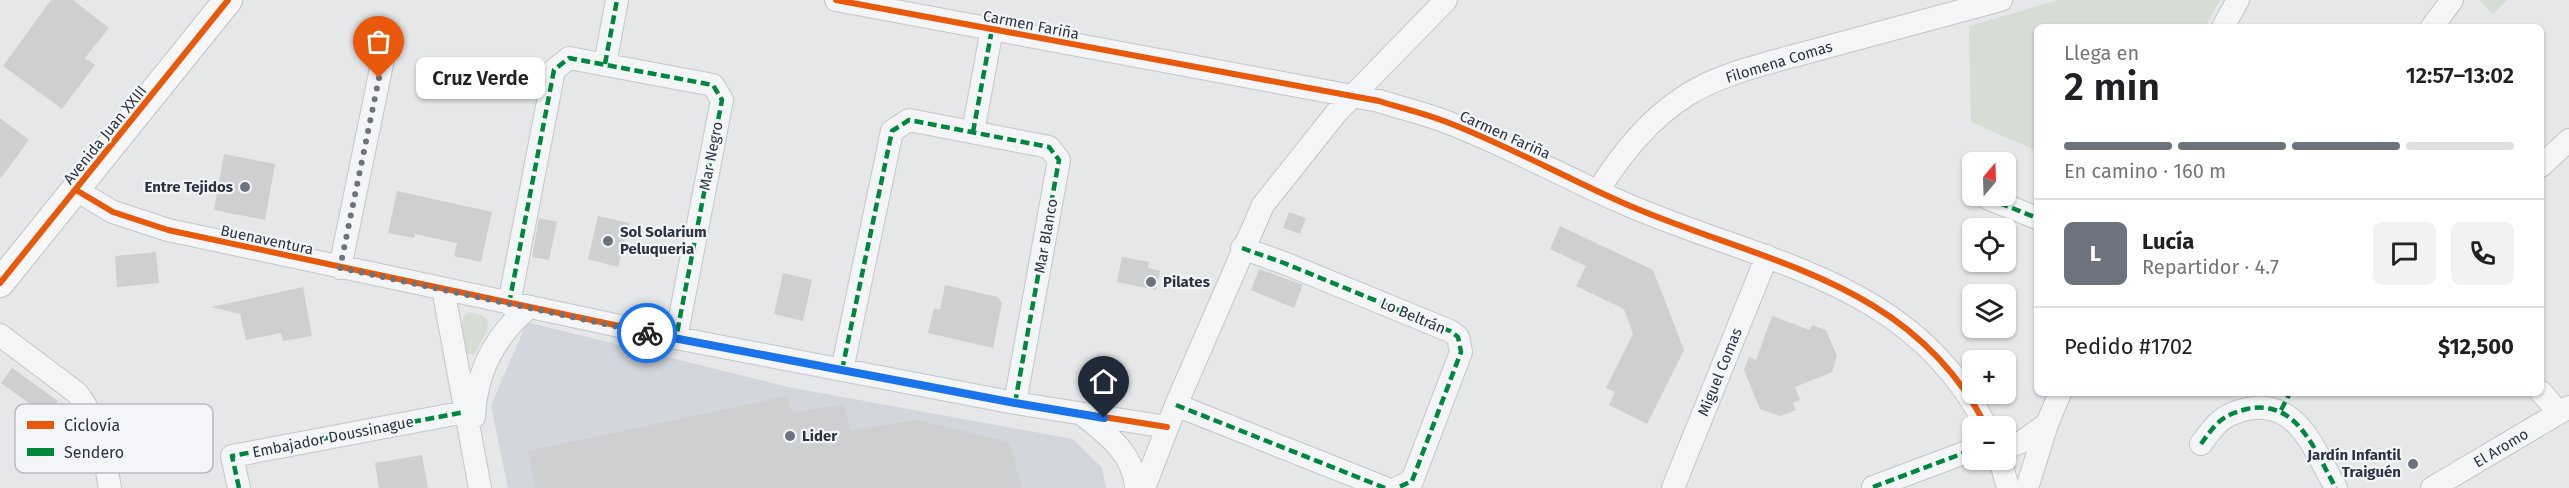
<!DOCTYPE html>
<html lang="es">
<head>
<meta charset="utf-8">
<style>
	:root { --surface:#fff; --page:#f2f2f2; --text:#202124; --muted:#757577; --line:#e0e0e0; --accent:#6c737d }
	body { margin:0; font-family:"Fira Sans",sans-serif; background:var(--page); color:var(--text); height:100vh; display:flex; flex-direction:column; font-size:22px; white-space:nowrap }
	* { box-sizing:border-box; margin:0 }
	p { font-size:20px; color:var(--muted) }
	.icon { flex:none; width:33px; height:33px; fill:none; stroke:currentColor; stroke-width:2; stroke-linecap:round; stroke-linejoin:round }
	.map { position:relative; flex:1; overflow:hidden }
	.side { position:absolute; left:2034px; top:24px; width:510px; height:372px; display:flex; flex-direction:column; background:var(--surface); border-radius:9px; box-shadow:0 2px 4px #0004 }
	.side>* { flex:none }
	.needle { width:39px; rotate:19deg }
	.tools { position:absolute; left:1962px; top:152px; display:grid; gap:12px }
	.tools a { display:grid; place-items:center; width:54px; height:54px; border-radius:9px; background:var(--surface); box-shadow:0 2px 4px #0004; font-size:30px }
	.pin { position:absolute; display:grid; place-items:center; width:51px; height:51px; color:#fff; margin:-62px -26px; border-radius:50% 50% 50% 0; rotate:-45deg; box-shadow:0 0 6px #0007 }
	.pin .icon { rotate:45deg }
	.courier { position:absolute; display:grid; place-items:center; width:60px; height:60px; margin:-30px; border:4px solid #1a73e8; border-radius:50%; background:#fff; color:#222; box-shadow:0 2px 8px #0007 }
	.bubble { position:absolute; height:42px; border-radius:9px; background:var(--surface); box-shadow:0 2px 4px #0004; font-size:20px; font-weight:600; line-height:42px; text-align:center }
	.summary em { font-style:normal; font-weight:600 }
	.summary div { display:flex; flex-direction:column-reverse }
	.summary { display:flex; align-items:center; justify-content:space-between; height:102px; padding:0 30px }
	h1 { font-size:39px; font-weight:600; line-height:45px }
	.bar { display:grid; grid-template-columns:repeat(4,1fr); gap:9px 6px; align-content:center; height:72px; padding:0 30px }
	.bar i { height:8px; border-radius:4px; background:var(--line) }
	.bar .selected { background:var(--accent) }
	.bar p { grid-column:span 4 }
	.line { display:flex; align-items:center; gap:15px; padding:0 30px; border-top:2px solid var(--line) }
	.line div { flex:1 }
	.round { display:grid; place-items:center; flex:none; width:63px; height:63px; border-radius:9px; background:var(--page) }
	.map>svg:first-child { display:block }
	.built { fill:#d3d6dc }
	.green { fill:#d6ddd5 }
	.building { fill:#cdcfd1 }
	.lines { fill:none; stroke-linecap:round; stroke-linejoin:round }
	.minor-casing { stroke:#c3c5c7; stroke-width:24 }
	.major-casing { stroke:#c0c4c7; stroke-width:30 }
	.minor { stroke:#f4f5f6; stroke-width:22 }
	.major { stroke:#f7f7f8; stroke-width:28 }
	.quiet { stroke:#00873e; stroke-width:4.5; stroke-dasharray:9 4.5; stroke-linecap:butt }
	.cycleway-casing { stroke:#f3f5f8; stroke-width:10 }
	.cycleway { stroke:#e8590c; stroke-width:6 }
	.done { stroke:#6c737d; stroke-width:6; stroke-dasharray:0 10.8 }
	.route { stroke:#1a73e8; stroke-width:8 }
	.poi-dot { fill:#6c737d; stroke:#f3f5f8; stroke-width:2 }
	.labels { text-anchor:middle; stroke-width:4.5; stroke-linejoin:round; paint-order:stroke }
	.street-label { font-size:15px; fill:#2b3443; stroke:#f3f5f8 }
	.poi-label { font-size:15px; font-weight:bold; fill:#2b3443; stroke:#f3f5f8; text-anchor:start }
	.key { fill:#f3f5f8; stroke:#b7bbc2; stroke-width:1.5 }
	.key-label { font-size:16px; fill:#2b3443 }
</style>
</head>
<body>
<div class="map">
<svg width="2569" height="488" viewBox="0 0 2569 488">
	<rect width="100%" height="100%" fill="#e5e7e9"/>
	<path class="built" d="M527 322 788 387 1073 439 1102 468 1106 488H508L491 406Z"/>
	<path class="green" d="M2059 0H2220L2205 27H2037V151L1971 122 1969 26Z
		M2479 0H2507L2493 14Z
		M470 312 483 316 488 321 487 331 474 355 464 352 460 327 465 315Z"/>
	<path class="building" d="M51 0H73L109 28 85 58 95 65 62 109 3 66Z
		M0 118 29 140 0 179Z
		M224 154 275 164 265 220 214 210Z
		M397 191 492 212 481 262 454 256 457 243 415 234 414 238 388 233Z
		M1289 212 1306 218 1300 234 1283 228Z
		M598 216 629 223 618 267 588 259Z
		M539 218 557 222 549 260 532 257Z
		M1560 226 1653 270 1684 350 1647 424 1609 405 1615 392 1606 388 1633 334 1624 309 1576 286 1586 266 1550 249Z
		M156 252 159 283 117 287 115 256Z
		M1122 257 1149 262 1148 268 1160 271 1156 290 1117 282Z
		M1259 269 1303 285 1294 308 1251 290Z
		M783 273 812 280 803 321 774 314Z
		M945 285 998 297 1002 303 993 348 928 333 934 308 940 310Z
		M303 287 312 336 283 341 281 333 246 340 240 314 211 307Z
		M1772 316 1810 330 1812 325 1826 330 1837 356 1832 372 1795 387 1800 400 1793 403 1796 410 1780 416 1760 409 1744 370 1749 357 1756 360Z
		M12 368 58 401 47 416 1 383Z
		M787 396 792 412 844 405 851 430 917 420 1009 442 1022 488H535L528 451Z
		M422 455 428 488H379L375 463Z"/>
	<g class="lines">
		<g class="minor-casing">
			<path id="minor" d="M836 0 1379 101C1401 108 1423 113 1444 121 1505 144 1562 176 1621 202 1758 263 1910 277 1986 426
				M2223 27 2238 0
				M2432 27 2452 0
				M605 64 617 0
				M973 132 992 29
				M2541 166 2569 140
				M76 190 113 212 168 230 676 338 1015 403 1167 427
				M1598 191C1622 153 1649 119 1687 95 1721 73 1773 62 1812 51 1875 34 1938 17 2001 0
				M1987 198 2037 218
				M1242 248 1284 263 1450 331 1458 337 1461 352 1412 481 1397 488
				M340 268 384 54
				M443 289 480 488
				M509 304 554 70 569 58 713 85 722 100 676 338
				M0 335 77 393C99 421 104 454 110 488
				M842 370 892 131 909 120 1049 147 1059 160 1015 403
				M2541 392 2559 413
				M1176 405 1385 488
				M1083 415C1108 435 1134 454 1136 488
				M474 417C476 373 495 336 528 308
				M2201 444C2216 423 2222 415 2247 409 2298 398 2315 452 2336 488
				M2006 448 2023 441 2047 424
				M2000 459 2008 488
				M1873 487 1972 450
				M239 488 232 456 465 412
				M1144 488 1176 405 1263 205 1337 112 1446 0
				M1673 488 1767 256
				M2027 488 2047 424 2060 393
				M2432 488 2569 407"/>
		</g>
		<g class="major-casing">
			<path id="major" d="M0 283 228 0"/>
		</g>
		<use href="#minor" class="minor"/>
		<use href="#major" class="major"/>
		<path class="quiet" d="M605 64 617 0
			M973 132 992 29
			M1987 198 2037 218
			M1242 248 1284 263 1450 331 1458 337 1461 352 1412 481 1397 488
			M509 304 554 70 569 58 713 85 722 100 676 338
			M842 370 892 131 909 120 1049 147 1059 160 1015 403
			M1176 405 1385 488
			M2281 410 2290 393
			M2201 444C2216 423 2222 415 2247 409 2298 398 2315 452 2336 488
			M1873 487 1972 450
			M239 488 232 456 465 412"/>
		<g class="cycleway-casing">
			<path id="cycleway" d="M836 0 1379 101C1401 108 1423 113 1444 121 1505 144 1562 176 1621 202 1758 263 1910 277 1986 426
				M76 190 113 212 168 230 676 338 1015 403 1167 427
				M0 283 228 0"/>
		</g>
		<use href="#cycleway" class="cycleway"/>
	</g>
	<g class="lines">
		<path class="done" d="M379 78 340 268 647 333"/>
		<path class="route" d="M647 333 1015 403 1104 418"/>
	</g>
	<g class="poi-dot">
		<circle cx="245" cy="187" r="6"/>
		<circle cx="608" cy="241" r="6"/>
		<circle cx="1151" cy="282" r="6"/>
		<circle cx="790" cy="436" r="6"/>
		<circle cx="2413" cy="464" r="6"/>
	</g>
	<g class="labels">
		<g class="street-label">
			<text transform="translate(1031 25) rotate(11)" y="5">Carmen Fariña</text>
			<text transform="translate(1779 62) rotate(-17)" y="5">Filomena Comas</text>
			<text transform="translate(105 135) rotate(-51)" y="5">Avenida Juan XXIII</text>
			<text transform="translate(1505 135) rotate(24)" y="5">Carmen Fariña</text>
			<text transform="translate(711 156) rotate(-79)" y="5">Mar Negro</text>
			<text transform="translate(1046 236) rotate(-80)" y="5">Mar Blanco</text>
			<text transform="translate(267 240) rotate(12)" y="5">Buenaventura</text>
			<text transform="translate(1413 316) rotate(23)" y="5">Lo Beltrán</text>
			<text transform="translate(1720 372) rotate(-68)" y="5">Miguel Comas</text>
			<text transform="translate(333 437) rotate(-11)" y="5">Embajador Doussinague</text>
			<text transform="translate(2501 448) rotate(-31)" y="5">El Aromo</text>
		</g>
		<g class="poi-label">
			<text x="233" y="192" text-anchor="end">Entre Tejidos</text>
			<text x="620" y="237">Sol Solarium<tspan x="620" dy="17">Peluqueria</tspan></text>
			<text x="1163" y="287">Pilates</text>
			<text x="802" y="441">Lider</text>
			<text x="2401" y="460" text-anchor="end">Jardín Infantil<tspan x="2401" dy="17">Traiguén</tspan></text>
		</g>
	</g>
	<rect x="15" y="404" width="198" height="69" rx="9" class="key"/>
	<rect x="27" y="421" width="27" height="8" fill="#e8590c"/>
	<rect x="27" y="448" width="27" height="8" fill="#00873e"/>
	<g class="key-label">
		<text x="64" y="431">Ciclovía</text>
		<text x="64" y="458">Sendero</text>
	</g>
</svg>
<div class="tools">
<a><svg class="needle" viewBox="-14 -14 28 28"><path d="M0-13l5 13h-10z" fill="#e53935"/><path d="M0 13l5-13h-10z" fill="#757577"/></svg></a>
<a><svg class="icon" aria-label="locate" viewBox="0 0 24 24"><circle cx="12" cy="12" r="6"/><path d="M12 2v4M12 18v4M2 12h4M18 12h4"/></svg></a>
<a><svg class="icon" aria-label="layers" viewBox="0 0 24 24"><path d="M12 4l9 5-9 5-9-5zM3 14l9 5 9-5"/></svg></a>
<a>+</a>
<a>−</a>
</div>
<div class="pin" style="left:379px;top:78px;background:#ea580c"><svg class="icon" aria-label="bag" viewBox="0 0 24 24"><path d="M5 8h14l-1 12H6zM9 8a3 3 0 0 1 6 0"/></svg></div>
<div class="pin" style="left:1104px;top:418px;background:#1f2937"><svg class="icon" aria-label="home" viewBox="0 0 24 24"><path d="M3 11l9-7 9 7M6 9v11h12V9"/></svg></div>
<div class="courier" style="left:647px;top:333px"><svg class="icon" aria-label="bike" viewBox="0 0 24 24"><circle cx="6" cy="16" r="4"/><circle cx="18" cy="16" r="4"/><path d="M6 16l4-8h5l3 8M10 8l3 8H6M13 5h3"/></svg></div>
<div class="bubble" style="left:416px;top:57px;width:129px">Cruz Verde</div>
<section class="side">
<div class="summary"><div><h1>2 min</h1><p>Llega en</p></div><em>12:57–13:02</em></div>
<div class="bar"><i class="selected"></i><i class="selected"></i><i class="selected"></i><i></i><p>En camino · 160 m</p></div>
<div class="line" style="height:108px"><b class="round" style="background:var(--accent);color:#fff">L</b><div><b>Lucía</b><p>Repartidor · 4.7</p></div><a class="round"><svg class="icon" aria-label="chat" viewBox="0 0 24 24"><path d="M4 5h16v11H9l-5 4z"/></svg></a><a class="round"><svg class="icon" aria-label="phone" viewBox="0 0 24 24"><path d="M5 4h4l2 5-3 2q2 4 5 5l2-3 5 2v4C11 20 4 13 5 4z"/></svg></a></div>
<div class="line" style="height:78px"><div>Pedido #1702</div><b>$12,500</b></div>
</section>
</div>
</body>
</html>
